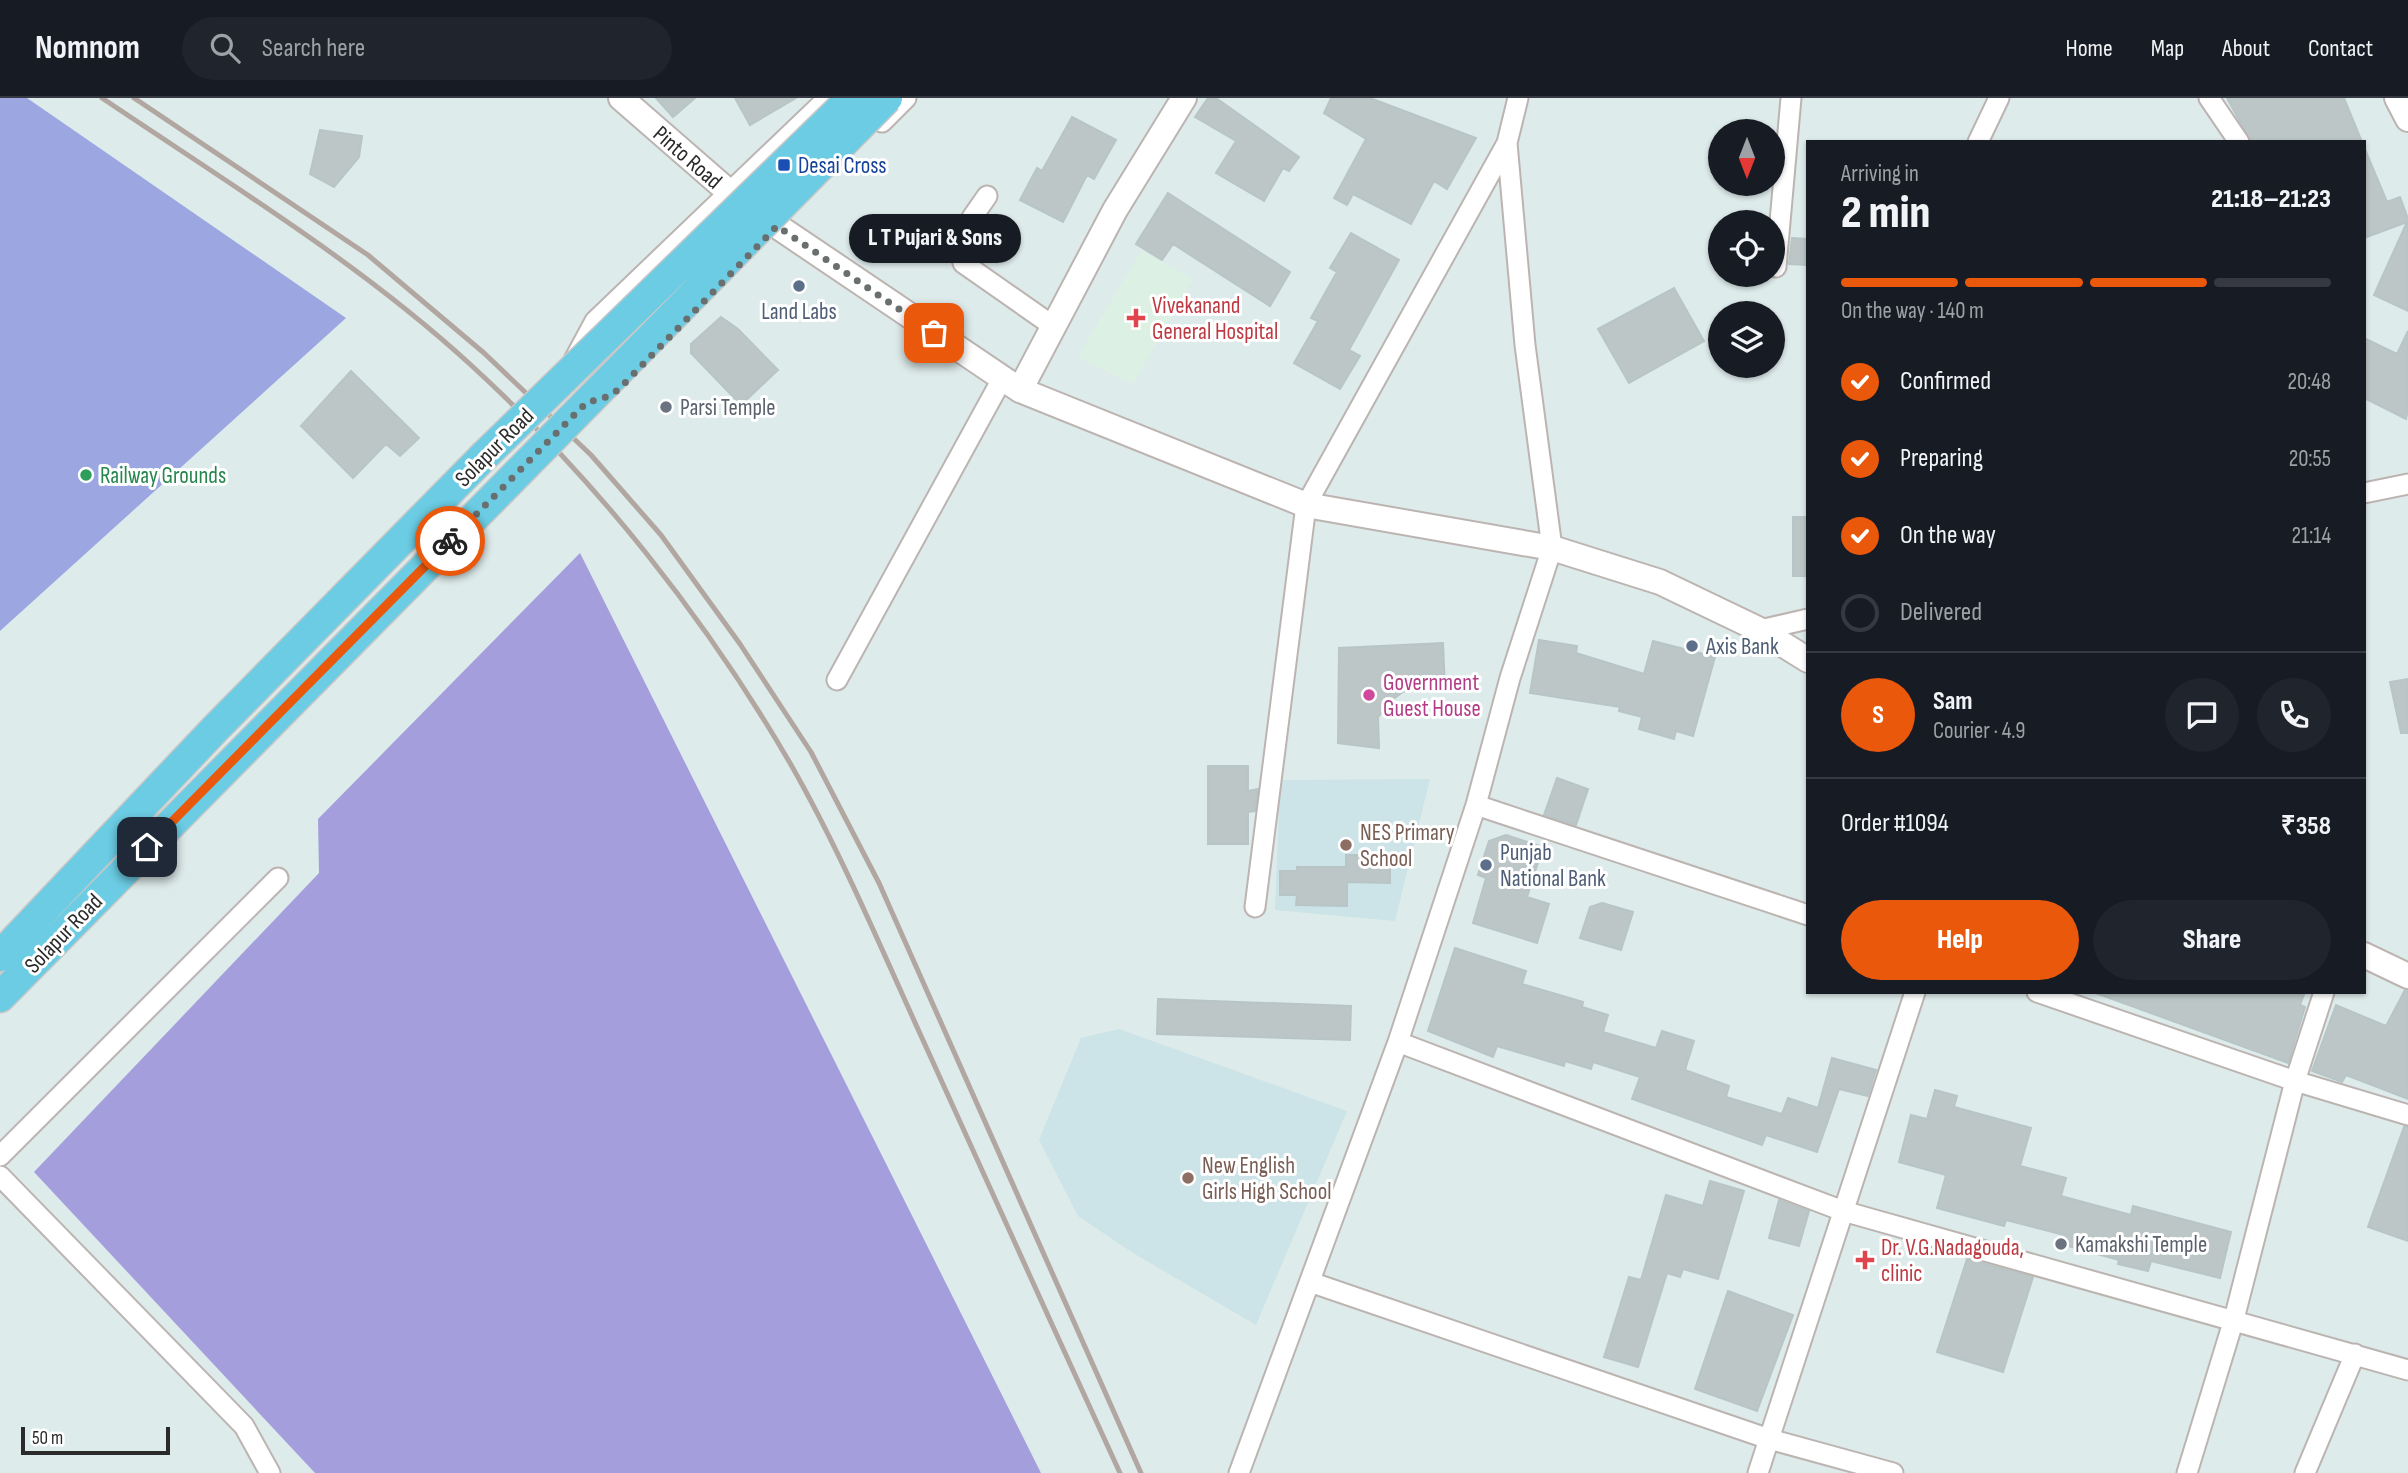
<!DOCTYPE html>
<html lang="en">
<head>
<meta charset="utf-8">
<style>
	:root { --surface:#171b24; --page:#20242c; --text:#f1f3f6; --muted:#9ea1a6; --line:#363941; --accent:#ea580c }
	body { margin:0; font-family:"Sofia Sans Condensed",sans-serif; background:var(--page); color:var(--text); height:100vh; display:flex; flex-direction:column; font-size:26px; white-space:nowrap }
	* { box-sizing:border-box; margin:0 }
	p { font-size:23px; color:var(--muted) }
	.icon { flex:none; width:38px; height:38px; fill:none; stroke:currentColor; stroke-width:2; stroke-linecap:round; stroke-linejoin:round }
	.map { position:relative; flex:1; overflow:hidden }
	.panel { position:absolute; left:1806px; top:42px; width:560px; height:854px; display:flex; flex-direction:column; background:var(--surface); border-radius:0px; box-shadow:0 2px 5px #0004 }
	.panel>* { flex:none }
	.needle { width:46px; rotate:180deg }
	.tools { position:absolute; left:1708px; top:21px; display:grid; gap:14px }
	.tools a { display:grid; place-items:center; width:77px; height:77px; border-radius:50%; background:var(--surface); box-shadow:0 2px 5px #0004; font-size:35px }
	.scale { position:absolute; left:21px; bottom:18px; width:149px; box-sizing:border-box; padding-left:7px; border:4px solid #2a2a2a; border-top:0; font-size:19px; line-height:24px; white-space:nowrap; color:#2a2a2a; -webkit-text-stroke:5px #fff; paint-order:stroke }
	.pin { position:absolute; display:grid; place-items:center; width:60px; height:60px; color:#fff; margin:-30px; border-radius:14px; box-shadow:0 4px 10px #0006 }
	.courier { position:absolute; display:grid; place-items:center; width:70px; height:70px; margin:-35px; border:5px solid #ea580c; border-radius:50%; background:#fff; color:#222; box-shadow:0 2px 9px #0007 }
	.bubble { position:absolute; height:49px; border-radius:24px; background:var(--surface); box-shadow:0 2px 5px #0004; font-size:23px; font-weight:800; line-height:49px; text-align:center }
	.overview em { font-style:normal; font-weight:800 }
	.overview div { display:flex; flex-direction:column-reverse }
	.overview { display:flex; align-items:center; justify-content:space-between; height:119px; padding:0 35px }
	h1 { font-size:46px; font-weight:800; line-height:52px }
	.bar { display:grid; grid-template-columns:repeat(4,1fr); gap:10px 7px; align-content:center; height:84px; padding:0 35px }
	.bar i { height:9px; border-radius:5px; background:var(--line) }
	.bar .on { background:var(--accent) }
	.bar p { grid-column:span 4 }
	.line { display:flex; align-items:center; gap:18px; padding:0 35px; border-top:2px solid var(--line) }
	.line div { flex:1 }
	.round { display:grid; place-items:center; flex:none; width:74px; height:74px; border-radius:37px; background:var(--page) }
	ol { padding:0 35px; list-style:none }
	li { display:flex; align-items:center; gap:21px; height:77px }
	li p { margin-inline-start:auto }
	li .icon { padding:7px; border-radius:50%; background:var(--accent); color:#fff; stroke-width:4 }
	li:last-child { color:var(--muted) }
	li i { width:38px; height:38px; border:4px solid var(--line); border-radius:50% }
	.button { display:flex; gap:14px; margin-top:auto; padding:14px 35px }
	.button a { flex:1; height:80px; border-radius:42px; background:var(--accent); color:#fff; font-size:28px; font-weight:800; line-height:80px; text-align:center }
	.button a+a { background:var(--page); color:var(--text) }
	header { display:flex; align-items:center; gap:42px; box-sizing:border-box; height:98px; padding:0 35px; background:var(--surface); border-bottom:2px solid var(--line) }
	header strong { font-size:33px }
	nav { display:flex; gap:38px; margin-inline-start:auto; font-size:24px }
	.search { width:490px; height:63px; background:var(--page); display:flex; align-items:center; gap:18px; box-sizing:border-box; padding:0 24px; border-radius:38px; color:var(--muted); font-size:26px }
	.map>svg:first-child { display:block }
	.education { fill:#cce4e7 }
	.medical { fill:#dcf1e3 }
	.green { fill:#a49fdc }
	.pitch { fill:#9ca7e2 }
	.building { fill:#bdc6c6; stroke:#b7c5c6; stroke-width:2 }
	.lines { fill:none; stroke-linecap:round; stroke-linejoin:round }
	.minor-casing { stroke:#bcb4b1; stroke-width:23 }
	.tertiary-casing { stroke:#bcb4b1; stroke-width:28 }
	.primary-casing { stroke:#c8c8c8; stroke-width:33 }
	.minor { stroke:#fff; stroke-width:19 }
	.tertiary { stroke:#fff; stroke-width:24 }
	.primary { stroke:#6bcce3; stroke-width:30 }
	.rail { stroke:#b2a6a1; stroke-width:5 }
	.primary-bridge-casing { stroke:#c8c8c8; stroke-width:33; stroke-linecap:butt }
	.primary-bridge { stroke:#6bcce3; stroke-width:30 }
	.done { stroke:#696e6e; stroke-width:7; stroke-dasharray:0 12.6 }
	.route { stroke:#ea580c; stroke-width:9 }
	.transit-dot { fill:#1a4fb4; stroke:#fff; stroke-width:2.5 }
	.service-dot { fill:#5c6f8a; stroke:#fff; stroke-width:2.5 }
	.health-dot { fill:#e0444e; stroke:#fff; stroke-width:2.5 }
	.worship-dot { fill:#6b7280; stroke:#fff; stroke-width:2.5 }
	.leisure-dot { fill:#2e9e5b; stroke:#fff; stroke-width:2.5 }
	.hotel-dot { fill:#d1479c; stroke:#fff; stroke-width:2.5 }
	.education-dot { fill:#8d6e63; stroke:#fff; stroke-width:2.5 }
	.labels { text-anchor:middle; stroke-width:6; stroke-linejoin:round; paint-order:stroke }
	.street-label { font-size:23px; fill:#2a2a2a; stroke:#fff }
	.transit-label { font-size:23px; fill:#164399; stroke:#fff; text-anchor:start }
	.health-label { font-size:23px; fill:#be3a42; stroke:#fff; text-anchor:start }
	.service-label { font-size:23px; fill:#4e5e75; stroke:#fff; text-anchor:start }
	.worship-label { font-size:23px; fill:#5b616d; stroke:#fff; text-anchor:start }
	.leisure-label { font-size:23px; fill:#27864d; stroke:#fff; text-anchor:start }
	.hotel-label { font-size:23px; fill:#b23c85; stroke:#fff; text-anchor:start }
	.education-label { font-size:23px; fill:#785e54; stroke:#fff; text-anchor:start }
</style>
</head>
<body>
<header>
<strong>Nomnom</strong>
<div class="search"><svg class="icon" aria-label="search" viewBox="0 0 24 24"><circle cx="10" cy="10" r="6"/><path d="M15 15l6 6"/></svg>Search here</div>
<nav><a>Home</a><a>Map</a><a>About</a><a>Contact</a></nav>
</header>
<div class="map">
<svg width="2408" height="1375" viewBox="0 0 2408 1375">
	<rect width="100%" height="100%" fill="#deebeb"/>
	<path class="education" d="M1430 681 1395 823 1275 812 1280 682Z
		M1119 931 1347 1013 1256 1227 1133 1155 1078 1118 1039 1042 1081 940Z"/>
	<path class="medical" d="M1141 153 1193 181 1133 286 1078 259Z"/>
	<path class="green" d="M580 455 1041 1375H315L34 1074 319 775 318 721Z"/>
	<path class="pitch" d="M0 0H27L346 220 0 533Z"/>
	<path class="building" d="M656 0H695L673 19Z
		M735 0H796L750 27Z
		M1208 0H1216L1299 59 1289 73 1283 70 1264 103 1216 75 1236 43 1195 19Z
		M1331 0H1370L1476 40 1447 91 1434 83 1411 126 1353 96 1347 107 1334 100 1366 41 1324 15Z
		M2227 0H2344L2362 44H2251Z
		M1072 19 1116 42 1094 81 1087 77 1063 124 1020 102 1037 70 1042 73Z
		M320 32 362 38 359 59 334 89 310 76Z
		M2364 49 2387 104 2400 99 2408 121V213L2374 197 2407 124 2364 140Z
		M1168 95 1290 174 1270 208 1173 146 1162 162 1136 146Z
		M1351 135 1399 162 1349 252 1360 258 1340 291 1294 265 1318 223 1311 220 1337 174 1330 170Z
		M1792 140 1808 141V167L1789 166Z
		M1674 190 1704 243 1629 285 1598 231Z
		M721 219 738 231 778 272 741 307 691 255V246Z
		M2408 233V311L2406 321 2364 300V240L2397 256Z
		M351 273 419 340 400 358 386 346 353 380 301 328Z
		M1793 419H1808V478H1793Z
		M1539 542 1577 548 1576 555 1644 576 1653 543 1715 559 1693 638 1676 633 1674 641 1639 631 1642 619 1619 613 1620 609 1530 595Z
		M1443 545 1445 590 1407 591 1392 602 1378 619 1379 650 1338 645 1339 550Z
		M2408 581V635H2401L2390 584Z
		M1208 668H1248V693L1258 691 1255 713 1248 714V746H1208Z
		M1557 680 1588 691 1576 727 1544 717Z
		M1506 737 1543 749 1527 799 1549 806 1537 845 1473 825 1486 780 1478 777 1489 743Z
		M1346 757H1390V785L1347 784V808L1296 807 1297 797H1280V773H1297V769H1346Z
		M1602 805 1633 814 1621 852 1580 840 1590 809Z
		M1455 850 1526 873 1522 886 1583 904 1582 909 1608 917 1603 934 1656 950 1662 933 1694 943 1685 972 1729 988 1726 999 1782 1016 1788 1000 1818 1010 1832 960 1876 972 1868 998 1839 991 1817 1054 1766 1037 1762 1047 1632 1001 1640 979 1593 964 1591 971 1565 963 1564 968 1497 948 1493 959 1428 933Z
		M2405 892 2408 893V1001L2346 977 2342 984 2312 973 2336 907 2386 928Z
		M2093 894H2305L2300 907 2305 909 2288 965Z
		M1158 901 1351 908 1350 942 1157 936Z
		M1935 992 1957 998 1954 1009 2031 1030 2020 1068 2066 1080 2061 1098 2131 1117 2133 1108 2231 1134 2220 1180 2151 1163 2148 1173 2118 1166 2119 1162 2061 1146 2064 1137 2006 1122 2004 1128 1937 1110 1946 1077 1899 1064 1911 1017 1927 1021Z
		M2404 1029H2408V1143L2368 1129Z
		M1710 1083 1744 1093 1718 1181 1683 1171 1680 1179 1667 1175 1638 1269 1604 1259 1629 1179 1641 1182 1666 1097 1703 1108Z
		M1779 1102 1809 1113 1799 1148 1769 1140Z
		M1967 1161 2033 1179 2003 1274 1937 1254Z
		M1728 1193 1793 1217 1757 1313 1695 1291Z"/>
	<g class="lines">
		<g class="minor-casing">
			<path id="minor" d="M2209 0 2239 44
				M882 24 906 0
				M1978 44 1999 0
				M1507 45 1525 247 1552 450 1510 580 1476 707 1398 944 1843 1113 2408 1272
				M987 98C972 121 955 136 963 165L1053 228
				M1776 169 1791 0
				M574 262 595 223 828 0
				M2364 395 2408 386
				M1760 532 1808 521
				M837 582 1002 281
				M1476 707 1808 817
				M1255 809 1306 407 1507 45 1518 0
				M2037 894 2295 983 2408 1017
				M0 1058 278 780
				M0 1078 244 1328 270 1375
				M1310 1184 1769 1341 1915 894
				M1239 1375 1398 944
				M1758 1375 1769 1341 1893 1375
				M2187 1375 2234 1221 2295 983 2324 894
				M2305 1375 2355 1256"/>
		</g>
		<g class="tertiary-casing">
			<path id="tertiary" d="M621 0 737 101 1020 292 1306 407 1552 450 1660 484 1760 532 1808 562
				M2397 0 2408 21
				M1020 292 1115 112 1184 0
				M2364 857 2408 878"/>
		</g>
		<g class="primary-casing">
			<path id="primary" d="M0 858 215 631 483 359
				M0 899 510 383"/>
		</g>
		<use href="#minor" class="minor"/>
		<use href="#tertiary" class="tertiary"/>
		<use href="#primary" class="primary"/>
		<path class="rail" d="M102 0C228 85 360 165 472 268 596 382 705 519 790 665 842 756 883 855 927 951 991 1092 1055 1234 1120 1375
			M134 0 368 157 484 255 591 357 661 437 740 546 811 654 879 785 1141 1375"/>
		<g class="primary-bridge-casing">
			<path id="primary-bridge" d="M483 359 852 0
				M510 383 887 0"/>
		</g>
		<use href="#primary-bridge" class="primary-bridge"/>
	</g>
	<g class="lines">
		<path class="done" d="M450 443 587 304 602 301 618 292 777 128 934 235"/>
		<path class="route" d="M147 749 450 443"/>
	</g>
	<rect class="transit-dot" x="777" y="60" width="14" height="14" rx="3.5"/>
	<g class="service-dot">
		<circle cx="799" cy="188" r="7"/>
		<circle cx="1692" cy="548" r="7"/>
		<circle cx="1486" cy="767" r="7"/>
	</g>
	<g class="health-dot">
		<path d="M1132.5 209.5h7v7h7v7h-7v7h-7v-7h-7v-7h7z"/>
		<path d="M1861.5 1151.5h7v7h7v7h-7v7h-7v-7h-7v-7h7z"/>
	</g>
	<g class="worship-dot">
		<circle cx="666" cy="309" r="7"/>
		<circle cx="2061" cy="1146" r="7"/>
	</g>
	<circle class="leisure-dot" cx="86" cy="377" r="7"/>
	<circle class="hotel-dot" cx="1369" cy="597" r="7"/>
	<g class="education-dot">
		<circle cx="1346" cy="747" r="7"/>
		<circle cx="1188" cy="1080" r="7"/>
	</g>
	<g class="labels">
		<g class="street-label">
			<text transform="translate(688 59) rotate(41)" y="8">Pinto Road</text>
			<text transform="translate(494 349) rotate(-45)" y="8">Solapur Road</text>
			<text transform="translate(63 835) rotate(-46)" y="8">Solapur Road</text>
		</g>
		<g class="transit-label">
			<text x="798" y="75">Desai Cross</text>
		</g>
		<g class="health-label">
			<text x="1152" y="215">Vivekanand<tspan x="1152" dy="26">General Hospital</tspan></text>
			<text x="1881" y="1157">Dr. V.G.Nadagouda,<tspan x="1881" dy="26">clinic</tspan></text>
		</g>
		<g class="service-label">
			<text x="799" y="221" text-anchor="middle">Land Labs</text>
			<text x="1706" y="556">Axis Bank</text>
			<text x="1500" y="762">Punjab<tspan x="1500" dy="26">National Bank</tspan></text>
		</g>
		<g class="worship-label">
			<text x="680" y="317">Parsi Temple</text>
			<text x="2075" y="1154">Kamakshi Temple</text>
		</g>
		<g class="leisure-label">
			<text x="100" y="385">Railway Grounds</text>
		</g>
		<g class="hotel-label">
			<text x="1383" y="592">Government<tspan x="1383" dy="26">Guest House</tspan></text>
		</g>
		<g class="education-label">
			<text x="1360" y="742">NES Primary<tspan x="1360" dy="26">School</tspan></text>
			<text x="1202" y="1075">New English<tspan x="1202" dy="26">Girls High School</tspan></text>
		</g>
	</g>
</svg>
<div class="tools">
<a><svg class="needle" viewBox="-14 -14 28 28"><path d="M0-13l5 13h-10z" fill="#e53935"/><path d="M0 13l5-13h-10z" fill="#9ea1a6"/></svg></a>
<a><svg class="icon" aria-label="locate" viewBox="0 0 24 24"><circle cx="12" cy="12" r="6"/><path d="M12 2v4M12 18v4M2 12h4M18 12h4"/></svg></a>
<a><svg class="icon" aria-label="layers" viewBox="0 0 24 24"><path d="M12 4l9 5-9 5-9-5zM3 14l9 5 9-5"/></svg></a>
</div>
<div class="scale">50 m</div>
<div class="pin" style="left:934px;top:235px;background:#ea580c"><svg class="icon" aria-label="bag" viewBox="0 0 24 24"><path d="M5 8h14l-1 12H6zM9 8a3 3 0 0 1 6 0"/></svg></div>
<div class="pin" style="left:147px;top:749px;background:#1f2937"><svg class="icon" aria-label="home" viewBox="0 0 24 24"><path d="M3 11l9-7 9 7M6 9v11h12V9"/></svg></div>
<div class="courier" style="left:450px;top:443px"><svg class="icon" aria-label="bike" viewBox="0 0 24 24"><circle cx="6" cy="16" r="4"/><circle cx="18" cy="16" r="4"/><path d="M6 16l4-8h5l3 8M10 8l3 8H6M13 5h3"/></svg></div>
<div class="bubble" style="left:849px;top:116px;width:172px">L T Pujari &amp; Sons</div>
<section class="panel">
<div class="overview"><div><h1>2 min</h1><p>Arriving in</p></div><em>21:18–21:23</em></div>
<div class="bar"><i class="on"></i><i class="on"></i><i class="on"></i><i></i><p>On the way · 140 m</p></div>
<ol>
<li><svg class="icon" aria-label="check" viewBox="0 0 24 24"><path d="M5 12l5 5 9-10"/></svg>Confirmed<p>20:48</p></li>
<li><svg class="icon" aria-label="check" viewBox="0 0 24 24"><path d="M5 12l5 5 9-10"/></svg>Preparing<p>20:55</p></li>
<li><svg class="icon" aria-label="check" viewBox="0 0 24 24"><path d="M5 12l5 5 9-10"/></svg>On the way<p>21:14</p></li>
<li><i></i>Delivered</li>
</ol>
<div class="line" style="height:126px"><b class="round" style="background:var(--accent);color:#fff">S</b><div><b>Sam</b><p>Courier · 4.9</p></div><a class="round"><svg class="icon" aria-label="chat" viewBox="0 0 24 24"><path d="M4 5h16v11H9l-5 4z"/></svg></a><a class="round"><svg class="icon" aria-label="phone" viewBox="0 0 24 24"><path d="M5 4h4l2 5-3 2q2 4 5 5l2-3 5 2v4C11 20 4 13 5 4z"/></svg></a></div>
<div class="line" style="height:91px"><div>Order #1094</div><b>₹358</b></div>
<div class="button"><a>Help</a><a>Share</a></div>
</section>
</div>
</body>
</html>
